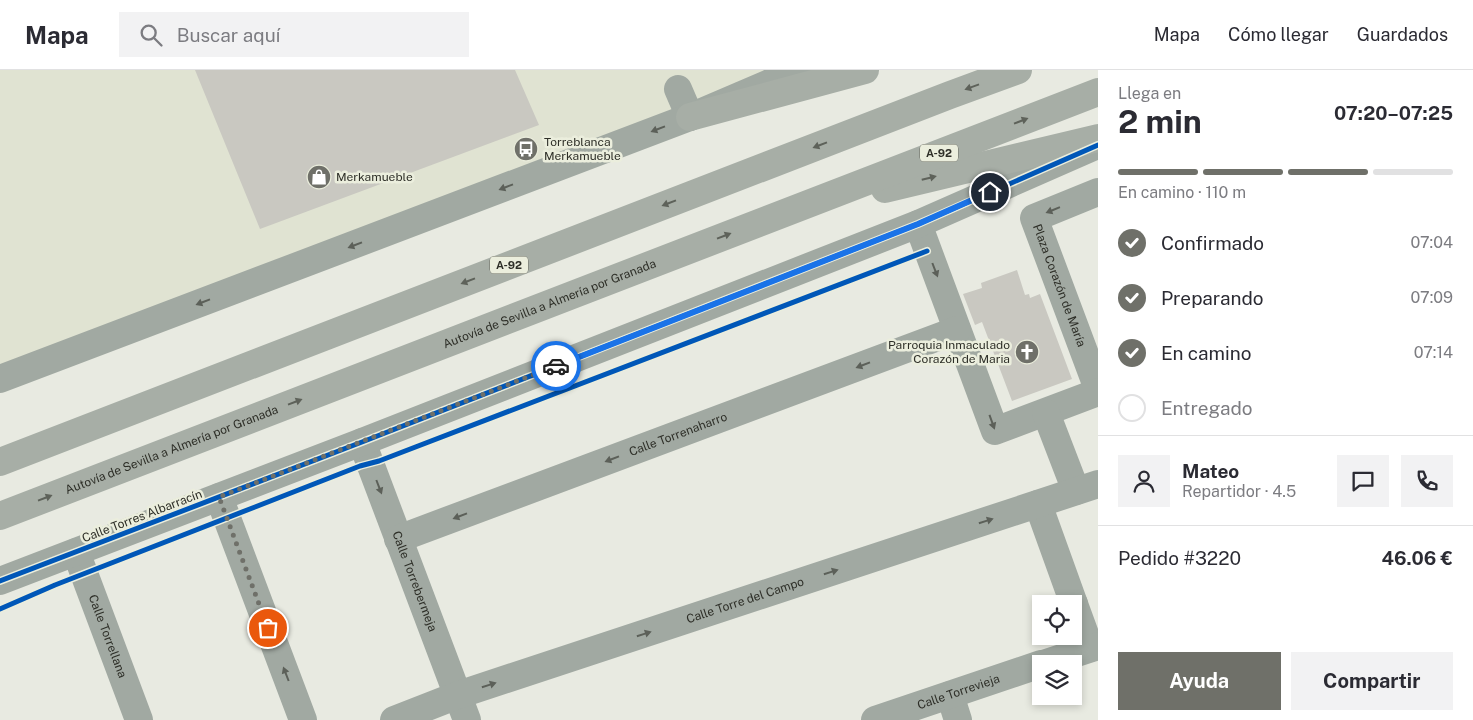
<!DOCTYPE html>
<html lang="es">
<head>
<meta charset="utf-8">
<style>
	:root { --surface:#fff; --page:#f2f2f3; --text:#2b2b33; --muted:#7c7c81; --line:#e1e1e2; --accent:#6f7069 }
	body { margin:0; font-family:"Public Sans",sans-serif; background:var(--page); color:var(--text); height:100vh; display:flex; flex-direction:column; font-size:19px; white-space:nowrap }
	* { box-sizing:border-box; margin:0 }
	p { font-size:16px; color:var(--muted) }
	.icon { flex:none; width:28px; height:28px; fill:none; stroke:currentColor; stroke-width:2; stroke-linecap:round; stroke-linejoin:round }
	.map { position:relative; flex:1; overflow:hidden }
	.details { display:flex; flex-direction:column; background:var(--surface); width:375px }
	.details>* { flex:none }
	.buttons { position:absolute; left:1032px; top:525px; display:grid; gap:10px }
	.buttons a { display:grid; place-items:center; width:50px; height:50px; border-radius:0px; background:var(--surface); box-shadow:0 2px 8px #0003; font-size:25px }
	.pin { position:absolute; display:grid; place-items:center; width:42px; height:42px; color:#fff; margin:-21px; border:2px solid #fff; border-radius:50%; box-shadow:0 1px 5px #0007 }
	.courier { position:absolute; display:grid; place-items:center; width:50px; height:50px; margin:-25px; border:4px solid #1a73e8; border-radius:50%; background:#fff; color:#222; box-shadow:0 1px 6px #0007 }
	.overview em { font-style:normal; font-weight:700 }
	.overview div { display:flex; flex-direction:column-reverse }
	.overview { display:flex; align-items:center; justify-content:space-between; height:85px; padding:0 20px }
	h1 { font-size:32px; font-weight:700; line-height:38px }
	.bar { display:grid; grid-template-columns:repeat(4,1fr); gap:8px 5px; align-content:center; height:60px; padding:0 20px }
	.bar i { height:6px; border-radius:4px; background:var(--line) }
	.bar .active { background:var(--accent) }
	.bar p { grid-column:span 4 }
	.line { display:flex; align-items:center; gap:12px; padding:0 20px; border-top:1px solid var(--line) }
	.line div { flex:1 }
	.round { display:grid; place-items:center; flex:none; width:52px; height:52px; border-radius:0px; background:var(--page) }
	ol { padding:0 20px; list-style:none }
	li { display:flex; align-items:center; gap:15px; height:55px }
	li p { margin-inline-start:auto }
	li .icon { padding:5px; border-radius:50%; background:var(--accent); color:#fff; stroke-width:4 }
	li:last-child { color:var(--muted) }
	li i { width:28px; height:28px; border:2px solid var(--line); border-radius:50% }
	.primary-button { display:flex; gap:10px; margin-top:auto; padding:10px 20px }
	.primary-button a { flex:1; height:58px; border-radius:0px; background:var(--accent); color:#fff; font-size:20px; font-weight:700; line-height:58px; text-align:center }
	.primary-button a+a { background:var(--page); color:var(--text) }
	header { display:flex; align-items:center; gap:30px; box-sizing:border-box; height:70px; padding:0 25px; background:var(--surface); border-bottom:1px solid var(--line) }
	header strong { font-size:24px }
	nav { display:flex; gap:28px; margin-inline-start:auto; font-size:18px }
	.search { width:350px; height:45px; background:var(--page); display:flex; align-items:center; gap:12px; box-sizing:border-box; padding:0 18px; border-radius:0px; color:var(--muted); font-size:19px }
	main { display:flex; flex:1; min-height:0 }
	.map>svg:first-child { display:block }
	.built { fill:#e0e3d2 }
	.building { fill:#c9c8c1 }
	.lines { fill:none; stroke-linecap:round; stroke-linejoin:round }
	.minor { stroke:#a1a9a2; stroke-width:28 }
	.highway { stroke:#a7aea6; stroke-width:28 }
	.cycleway-casing { stroke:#ebeedd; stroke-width:8 }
	.cycleway { stroke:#0057b8; stroke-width:5 }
	.oneway { fill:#5e625a }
	.oneway2 { fill:#5c6059 }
	.done { stroke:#6f7069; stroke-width:5; stroke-dasharray:0 9 }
	.route { stroke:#1a73e8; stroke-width:6 }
	.labels { text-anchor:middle; stroke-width:5; stroke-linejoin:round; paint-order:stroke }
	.shield { fill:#ebeedd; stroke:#67685e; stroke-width:1 }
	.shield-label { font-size:11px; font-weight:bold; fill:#2e2f28 }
	.poi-label { font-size:12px; fill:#2e2f28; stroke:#ebeedd; text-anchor:start }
	.street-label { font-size:12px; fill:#2e2f28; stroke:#ebeedd }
</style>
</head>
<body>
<header>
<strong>Mapa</strong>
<div class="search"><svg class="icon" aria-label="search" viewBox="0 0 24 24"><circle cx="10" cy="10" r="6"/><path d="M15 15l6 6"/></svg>Buscar aquí</div>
<nav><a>Mapa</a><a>Cómo llegar</a><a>Guardados</a></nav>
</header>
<main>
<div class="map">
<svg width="1098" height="650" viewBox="0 0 1098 650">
	<rect width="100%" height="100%" fill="#e8eae1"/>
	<path class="built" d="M0 0H781L0 299Z"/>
	<path class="building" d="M195 0H515L539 55 260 159Z
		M1017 200 1025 225 1029 224 1030 228 1040 224 1072 309 1012 331 982 252 975 255 963 224 982 218 981 213Z"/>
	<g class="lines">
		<g class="minor">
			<path d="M678 19 690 47"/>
			<path id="s1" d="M1098 122 1034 148 1098 319"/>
			<path d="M918 154 995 361 1098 322"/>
			<path d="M0 309 690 47 800 0"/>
			<path d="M1046 343 1076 421"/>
			<path id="s2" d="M362 372 467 650"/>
			<path d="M219 427 303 650"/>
			<path d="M1038 434 1074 534"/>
			<path id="s3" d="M398 469 957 260"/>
			<path id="s4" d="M76 482 139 650"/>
			<path d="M0 511 362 372 918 154 1095 76"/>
			<path d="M1074 534 1090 578"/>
			<path d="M1043 594 1098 576"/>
			<path d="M950 625 958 650"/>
			<path id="s5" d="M394 650 458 625 1098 414"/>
			<path id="s6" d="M875 650 1041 594"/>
		</g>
		<g class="highway">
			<path d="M690 47 865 0"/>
			<path d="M885 119 1098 68"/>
			<path d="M0 392 950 25 1018 0"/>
			<path id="s7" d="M0 446 1098 22"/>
		</g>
		<g class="cycleway-casing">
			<path id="cycleway" d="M0 511 362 372 918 154 1098 75
				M0 539 55 515 360 396 379 391 927 181"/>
		</g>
		<use href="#cycleway" class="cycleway"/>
	</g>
	<defs><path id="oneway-solid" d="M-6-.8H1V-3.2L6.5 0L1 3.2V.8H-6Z" transform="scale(1.25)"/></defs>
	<g class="oneway">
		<use href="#oneway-solid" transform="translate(972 17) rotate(160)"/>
		<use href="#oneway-solid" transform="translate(1021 51) rotate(-21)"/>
		<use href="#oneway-solid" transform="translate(820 75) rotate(159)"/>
		<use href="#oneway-solid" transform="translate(929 108) rotate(-14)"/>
		<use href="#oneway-solid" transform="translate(669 133) rotate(159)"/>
		<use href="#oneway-solid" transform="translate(724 166) rotate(-21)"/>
		<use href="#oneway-solid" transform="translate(468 211) rotate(159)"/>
		<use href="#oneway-solid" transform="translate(295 332) rotate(-21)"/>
		<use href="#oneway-solid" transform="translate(45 428) rotate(-21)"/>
	</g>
	<g class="oneway2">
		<use href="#oneway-solid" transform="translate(658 59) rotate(159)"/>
		<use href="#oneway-solid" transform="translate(506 117) rotate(159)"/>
		<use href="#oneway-solid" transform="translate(1053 140) rotate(158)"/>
		<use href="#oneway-solid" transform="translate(355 175) rotate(159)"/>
		<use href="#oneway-solid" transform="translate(935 200) rotate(69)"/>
		<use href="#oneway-solid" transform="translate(203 232) rotate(159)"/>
		<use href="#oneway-solid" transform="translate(863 295) rotate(159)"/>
		<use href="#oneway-solid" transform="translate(992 352) rotate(70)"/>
		<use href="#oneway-solid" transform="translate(612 389) rotate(159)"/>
		<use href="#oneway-solid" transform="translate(379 417) rotate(69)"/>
		<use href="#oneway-solid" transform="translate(460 446) rotate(159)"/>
		<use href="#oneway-solid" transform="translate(986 451) rotate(-18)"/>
		<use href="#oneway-solid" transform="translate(831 502) rotate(-18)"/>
		<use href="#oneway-solid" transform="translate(644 564) rotate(-18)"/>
		<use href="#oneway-solid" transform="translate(286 604) rotate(-111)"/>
		<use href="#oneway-solid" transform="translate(489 615) rotate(-18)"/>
	</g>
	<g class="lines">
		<path class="done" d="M268 558 219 427 556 296"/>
		<path class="route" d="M556 296 918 154 990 122"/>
	</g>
	<defs>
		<g id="bus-disc" transform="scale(1.25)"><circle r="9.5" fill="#6f7069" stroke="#ebeedd"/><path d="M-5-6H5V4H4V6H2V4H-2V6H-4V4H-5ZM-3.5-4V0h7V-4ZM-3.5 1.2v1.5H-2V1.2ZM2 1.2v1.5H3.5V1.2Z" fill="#fff"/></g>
		<g id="shop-disc" transform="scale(1.25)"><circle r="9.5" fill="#6f7069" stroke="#ebeedd"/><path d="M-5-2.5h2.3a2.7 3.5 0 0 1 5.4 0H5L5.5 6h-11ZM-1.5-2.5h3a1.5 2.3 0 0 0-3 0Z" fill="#fff"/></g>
		<g id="church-disc" transform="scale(1.25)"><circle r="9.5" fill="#6f7069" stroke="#ebeedd"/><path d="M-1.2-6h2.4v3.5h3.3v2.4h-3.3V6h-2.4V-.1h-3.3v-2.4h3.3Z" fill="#fff"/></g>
	</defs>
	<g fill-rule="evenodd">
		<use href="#bus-disc" x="526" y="79"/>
		<use href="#shop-disc" x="319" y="107"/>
		<use href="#church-disc" x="1027" y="282"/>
	</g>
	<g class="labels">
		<g class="shield">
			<rect x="920" y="74.5" width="38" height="17" rx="4"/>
			<rect x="490" y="186.5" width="38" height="17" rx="4"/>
		</g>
		<g class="shield-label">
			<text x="939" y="87">A-92</text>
			<text x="509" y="199">A-92</text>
		</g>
		<g class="poi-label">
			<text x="544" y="76">Torreblanca<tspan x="544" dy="14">Merkamueble</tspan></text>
			<text x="336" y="111">Merkamueble</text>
			<text x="1010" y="279" text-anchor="end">Parroquia Inmaculado<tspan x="1010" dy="14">Corazón de Maria</tspan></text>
		</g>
		<g class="street-label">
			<text dy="4" stroke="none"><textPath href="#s1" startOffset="141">Plaza Corazón de María</textPath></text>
			<text dy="4" stroke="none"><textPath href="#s7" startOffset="589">Autovía de Sevilla a Almería por Granada</textPath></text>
			<text dy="4" stroke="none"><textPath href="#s3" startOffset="299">Calle Torrenaharro</textPath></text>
			<text dy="4" stroke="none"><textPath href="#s7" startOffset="184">Autovía de Sevilla a Almería por Granada</textPath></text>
			<text transform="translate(142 446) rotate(-21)" y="4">Calle Torres Albarracín</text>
			<text dy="4" stroke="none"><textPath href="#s2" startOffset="149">Calle Torrebermeja</textPath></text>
			<text dy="4" stroke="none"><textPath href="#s5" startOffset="371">Calle Torre del Campo</textPath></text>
			<text dy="4" stroke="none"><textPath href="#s4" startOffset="90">Calle Torrellana</textPath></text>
			<text dy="4" stroke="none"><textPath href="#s6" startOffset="88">Calle Torrevieja</textPath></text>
		</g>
	</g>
</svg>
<div class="buttons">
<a><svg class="icon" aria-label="locate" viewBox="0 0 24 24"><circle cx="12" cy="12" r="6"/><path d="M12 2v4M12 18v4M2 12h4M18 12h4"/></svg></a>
<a><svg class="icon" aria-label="layers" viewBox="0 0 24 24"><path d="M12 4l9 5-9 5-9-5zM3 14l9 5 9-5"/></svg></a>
</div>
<div class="pin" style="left:268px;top:558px;background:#ea580c"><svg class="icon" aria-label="bag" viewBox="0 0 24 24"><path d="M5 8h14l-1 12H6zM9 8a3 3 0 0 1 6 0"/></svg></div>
<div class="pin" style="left:990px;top:122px;background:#1f2937"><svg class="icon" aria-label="home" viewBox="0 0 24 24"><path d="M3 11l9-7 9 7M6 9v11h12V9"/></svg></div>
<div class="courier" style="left:556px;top:296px"><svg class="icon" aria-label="car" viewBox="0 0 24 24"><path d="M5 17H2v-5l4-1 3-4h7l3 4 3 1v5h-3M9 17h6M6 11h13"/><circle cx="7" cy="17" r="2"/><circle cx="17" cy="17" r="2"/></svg></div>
</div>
<section class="details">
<div class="overview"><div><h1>2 min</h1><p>Llega en</p></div><em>07:20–07:25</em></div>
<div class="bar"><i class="active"></i><i class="active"></i><i class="active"></i><i></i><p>En camino · 110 m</p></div>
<ol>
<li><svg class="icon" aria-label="check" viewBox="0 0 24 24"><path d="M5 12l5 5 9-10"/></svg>Confirmado<p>07:04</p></li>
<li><svg class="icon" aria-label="check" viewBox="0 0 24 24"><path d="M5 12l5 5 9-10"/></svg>Preparando<p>07:09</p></li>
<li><svg class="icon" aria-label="check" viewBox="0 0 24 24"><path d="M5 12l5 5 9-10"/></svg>En camino<p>07:14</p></li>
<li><i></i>Entregado</li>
</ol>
<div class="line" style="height:90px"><a class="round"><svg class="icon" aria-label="person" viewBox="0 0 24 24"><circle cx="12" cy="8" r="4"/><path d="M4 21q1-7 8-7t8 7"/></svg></a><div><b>Mateo</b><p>Repartidor · 4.5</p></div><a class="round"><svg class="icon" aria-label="chat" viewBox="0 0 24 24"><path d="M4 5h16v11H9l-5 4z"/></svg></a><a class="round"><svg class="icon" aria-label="phone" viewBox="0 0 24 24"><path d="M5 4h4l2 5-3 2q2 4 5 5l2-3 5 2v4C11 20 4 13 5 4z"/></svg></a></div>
<div class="line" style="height:65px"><div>Pedido #3220</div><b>46.06 €</b></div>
<div class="primary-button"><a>Ayuda</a><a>Compartir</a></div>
</section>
</main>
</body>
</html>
